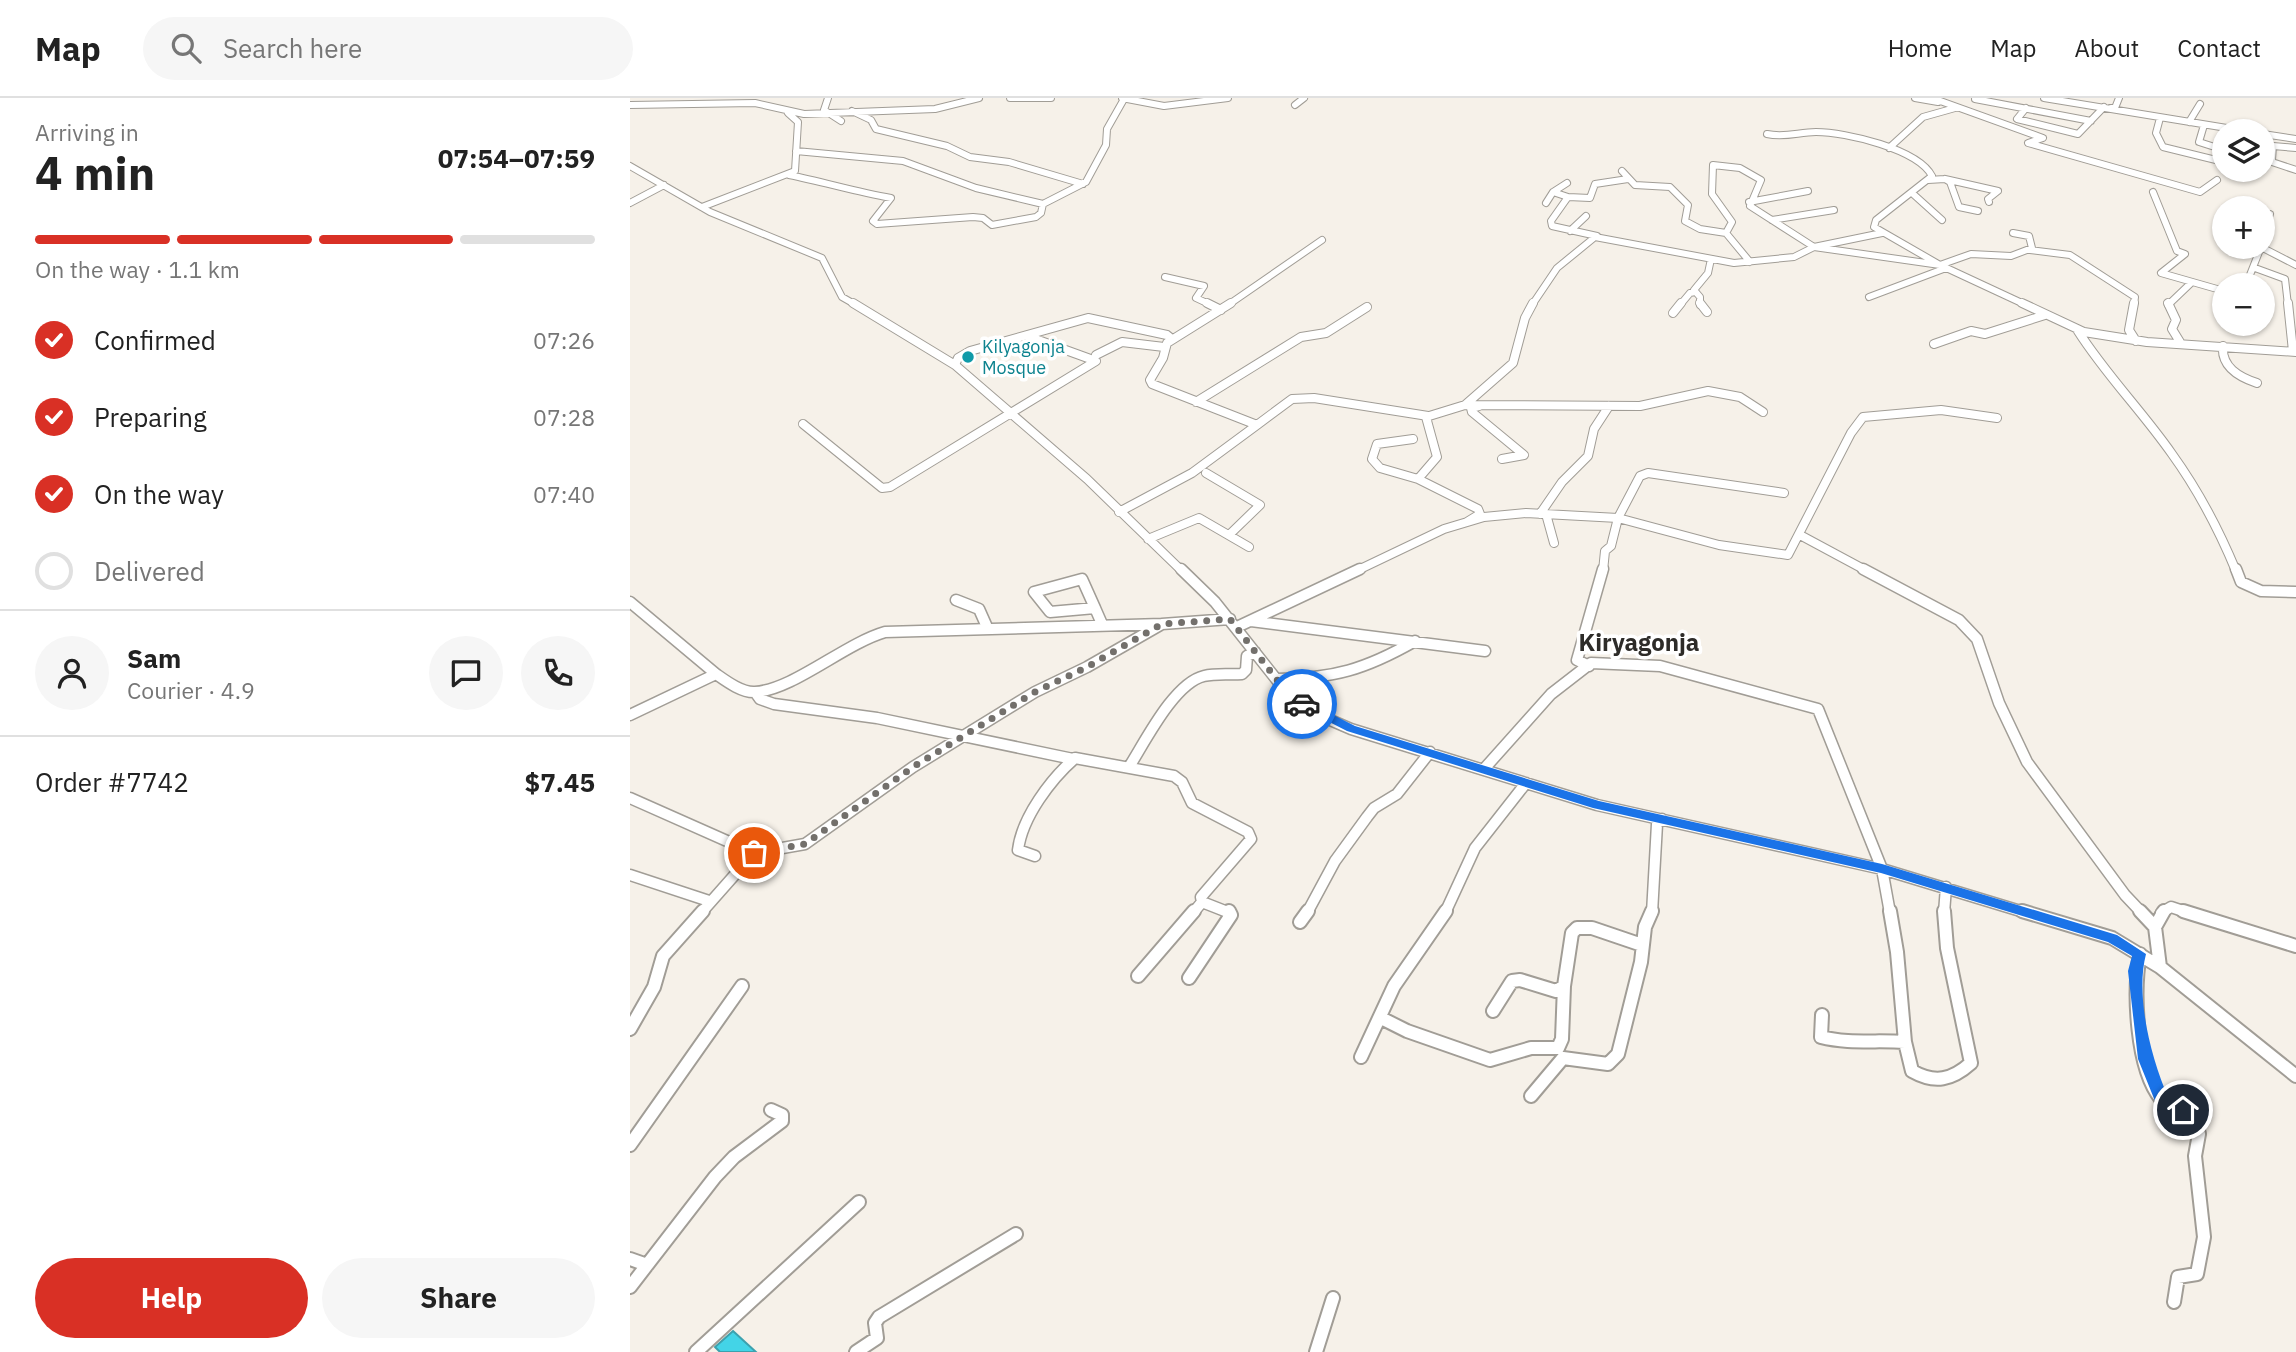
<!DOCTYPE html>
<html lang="en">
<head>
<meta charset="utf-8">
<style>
	:root { --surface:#fff; --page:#f6f6f6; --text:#222; --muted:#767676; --line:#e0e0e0; --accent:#d93025 }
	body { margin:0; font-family:"IBM Plex Sans",sans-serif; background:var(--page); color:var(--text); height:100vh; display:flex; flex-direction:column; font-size:26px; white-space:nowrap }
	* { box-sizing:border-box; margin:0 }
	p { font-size:23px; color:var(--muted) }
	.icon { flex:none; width:38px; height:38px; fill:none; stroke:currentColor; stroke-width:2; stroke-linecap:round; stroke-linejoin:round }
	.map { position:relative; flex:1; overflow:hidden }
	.panel { display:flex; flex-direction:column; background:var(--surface); width:630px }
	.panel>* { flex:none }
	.buttons { position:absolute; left:1582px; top:21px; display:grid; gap:14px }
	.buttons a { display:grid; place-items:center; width:63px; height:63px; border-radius:50%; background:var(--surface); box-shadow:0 2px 5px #0004; font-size:35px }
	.pin { position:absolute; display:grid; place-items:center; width:60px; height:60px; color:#fff; margin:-30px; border:4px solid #fff; border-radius:50%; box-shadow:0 2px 7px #0007 }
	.courier { position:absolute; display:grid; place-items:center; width:70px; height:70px; margin:-35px; border:5px solid #1a73e8; border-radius:50%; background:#fff; color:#222; box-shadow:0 2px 9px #0007 }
	.overview em { font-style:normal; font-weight:800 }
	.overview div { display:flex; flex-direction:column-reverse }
	.overview { display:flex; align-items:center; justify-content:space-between; height:119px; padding:0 35px }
	h1 { font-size:46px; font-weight:800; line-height:52px }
	.bar { display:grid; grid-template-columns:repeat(4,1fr); gap:10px 7px; align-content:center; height:84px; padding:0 35px }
	.bar i { height:9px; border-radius:5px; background:var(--line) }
	.bar .selected { background:var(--accent) }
	.bar p { grid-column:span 4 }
	.line { display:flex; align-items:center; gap:18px; padding:0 35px; border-top:2px solid var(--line) }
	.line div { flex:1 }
	.round { display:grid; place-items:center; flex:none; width:74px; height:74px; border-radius:37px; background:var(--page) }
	ol { padding:0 35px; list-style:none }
	li { display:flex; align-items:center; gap:21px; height:77px }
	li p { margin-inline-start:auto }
	li .icon { padding:7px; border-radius:50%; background:var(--accent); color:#fff; stroke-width:4 }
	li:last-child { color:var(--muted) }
	li i { width:38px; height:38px; border:4px solid var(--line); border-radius:50% }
	.button { display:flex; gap:14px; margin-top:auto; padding:14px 35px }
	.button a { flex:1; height:80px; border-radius:42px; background:var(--accent); color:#fff; font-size:28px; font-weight:800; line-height:80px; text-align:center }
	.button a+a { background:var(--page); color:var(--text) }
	header { display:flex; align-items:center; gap:42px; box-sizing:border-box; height:98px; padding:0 35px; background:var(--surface); border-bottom:2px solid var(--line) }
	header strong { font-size:33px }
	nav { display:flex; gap:38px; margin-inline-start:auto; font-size:24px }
	.search { width:490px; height:63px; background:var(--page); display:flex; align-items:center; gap:18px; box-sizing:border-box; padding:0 24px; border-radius:38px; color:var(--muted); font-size:26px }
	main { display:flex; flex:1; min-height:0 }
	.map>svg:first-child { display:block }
	.water { fill:#43d4e7; stroke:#3ca1ae; stroke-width:2 }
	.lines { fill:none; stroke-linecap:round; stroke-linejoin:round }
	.minor-far3-casing { stroke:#a19d96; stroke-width:8 }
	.minor-far2-casing { stroke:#a19d96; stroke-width:10 }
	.minor-far1-casing { stroke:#a19d96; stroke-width:13 }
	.minor-casing { stroke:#a19d96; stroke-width:16 }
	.minor-far3 { stroke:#fff; stroke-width:6 }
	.minor-far2 { stroke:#fff; stroke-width:8 }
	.minor-far1 { stroke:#fff; stroke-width:10 }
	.minor { stroke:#fff; stroke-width:12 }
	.route { fill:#1a73e8 }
	.done { stroke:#73706c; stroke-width:7; stroke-dasharray:0 12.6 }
	.culture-dot { fill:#0f9aa8; stroke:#fff; stroke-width:2.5 }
	.labels { text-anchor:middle; stroke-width:7; stroke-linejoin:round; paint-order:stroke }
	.far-culture-label { font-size:18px; fill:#0d838f; stroke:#fff; text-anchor:start }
	.quarter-label { font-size:24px; font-weight:bold; fill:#2d2b28; stroke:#fff }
</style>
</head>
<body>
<header>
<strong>Map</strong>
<div class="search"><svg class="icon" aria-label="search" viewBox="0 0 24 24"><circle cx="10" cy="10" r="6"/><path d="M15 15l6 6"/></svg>Search here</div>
<nav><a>Home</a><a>Map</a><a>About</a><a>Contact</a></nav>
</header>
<main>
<section class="panel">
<div class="overview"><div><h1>4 min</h1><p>Arriving in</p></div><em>07:54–07:59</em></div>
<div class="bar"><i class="selected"></i><i class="selected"></i><i class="selected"></i><i></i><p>On the way · 1.1 km</p></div>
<ol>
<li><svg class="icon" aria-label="check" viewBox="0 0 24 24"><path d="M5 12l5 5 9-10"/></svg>Confirmed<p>07:26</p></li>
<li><svg class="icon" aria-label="check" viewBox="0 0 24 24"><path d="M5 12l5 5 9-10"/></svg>Preparing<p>07:28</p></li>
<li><svg class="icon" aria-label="check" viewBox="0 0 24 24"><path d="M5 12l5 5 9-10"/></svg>On the way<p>07:40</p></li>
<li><i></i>Delivered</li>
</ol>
<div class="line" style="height:126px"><a class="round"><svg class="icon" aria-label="person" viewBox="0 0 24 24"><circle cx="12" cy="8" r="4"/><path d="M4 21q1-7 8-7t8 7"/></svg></a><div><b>Sam</b><p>Courier · 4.9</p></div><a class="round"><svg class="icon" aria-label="chat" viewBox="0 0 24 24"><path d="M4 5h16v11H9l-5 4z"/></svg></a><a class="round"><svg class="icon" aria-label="phone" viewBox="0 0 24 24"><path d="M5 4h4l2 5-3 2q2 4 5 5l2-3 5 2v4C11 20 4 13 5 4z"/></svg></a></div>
<div class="line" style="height:91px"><div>Order #7742</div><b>$7.45</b></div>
<div class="button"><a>Help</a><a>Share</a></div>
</section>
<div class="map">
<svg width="1666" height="1254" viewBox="0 0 1666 1254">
	<rect width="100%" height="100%" fill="#f6f1e9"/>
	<path class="water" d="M103 1233 126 1254H90L85 1249Z"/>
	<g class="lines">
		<g class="minor-far3-casing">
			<path id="minor-far3" d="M198 0 194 12 211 23
				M380 0H421
				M492 0 534 8 598 0
				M1285 0 1308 4
				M1302 0 1413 40 1398 45 1570 94 1587 82
				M1414 0 1615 33
				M1345 1 1461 23
				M0 7 125 5 174 16 305 11 349 0
				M665 7 674 0
				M1396 10 1387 21 1448 36 1474 9
				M1481 10H1485L1489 0
				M222 13 241 22 246 31 317 48 340 59 379 64 453 86
				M1530 20 1526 35 1533 49 1594 64
				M1559 24 1570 6
				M1574 27 1569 44 1594 52
				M1137 36C1155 40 1169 34 1186 34 1216 34 1288 51 1302 78L1246 122 1244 129 1310 167 1396 207
				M1633 36 1666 41
				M1259 50 1293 19 1325 10
				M166 53 273 63 346 90 413 106 456 84 476 47 477 31 494 1
				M1633 61 1666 72
				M1642 62 1643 48 1666 50
				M0 68 80 114 192 160 212 199 226 207
				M992 73 1005 87 1040 89 1058 107 1055 123 1070 131 1096 135 1120 164
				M159 77C194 84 226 94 261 100L243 123 247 126 343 119 353 120 362 127 406 119 411 115 413 106
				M1315 81 1320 84 1329 109 1348 113
				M1298 82 1315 81 1368 93 1358 101 1359 104
				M923 94 938 99 921 123 922 128 967 138
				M1523 94 1547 153 1555 156 1531 175 1594 193
				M1282 95 1312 122
				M938 99 960 100 965 86 998 81
				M1119 104 1178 93
				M0 105 34 87
				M916 105 923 94 937 85
				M72 109 165 73 168 24 158 15
				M1142 122 1204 112
				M940 133 956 118
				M1096 135 1102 124 1082 96 1083 67 1110 70 1131 82 1120 108 1184 149 1252 135
				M1633 136 1640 116
				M1400 152 1440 157 1505 199 1504 207
				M1625 170 1655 181 1658 207
				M535 179 574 188 566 200 581 207
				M1616 187 1631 149 1666 167
				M1239 199 1316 170
				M598 207 692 142
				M902 207 927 170 965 139 1104 165 1164 159 1184 149 1310 167 1341 156 1381 158 1402 150 1399 138 1383 135
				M1050 207 1060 195 1065 194
				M1070 207V199L1064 192 1078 175 1081 161
				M1538 207 1561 185"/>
		</g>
		<g class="minor-far2-casing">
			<path id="minor-far2" d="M223 205 325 267 457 381 552 473
				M577 205 591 212
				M1070 205 1077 214
				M1392 205 1454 234 1517 244 1666 254
				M1504 205 1499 232 1506 243
				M1538 205 1546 222 1542 231 1550 244
				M1658 205 1663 253
				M1043 215 1051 205
				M1448 233C1476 277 1512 313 1542 356 1568 392 1589 432 1606 473
				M1304 246 1341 233 1355 236 1415 217
				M1593 248C1591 269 1609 279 1627 285
				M466 257 492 244 534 249
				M325 267 328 260 340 253 458 220 537 237 542 241
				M566 304 671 239 696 235 737 209
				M835 307 1010 308 1078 293 1110 299 1133 314
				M849 308 841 310 842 314 894 357 872 361
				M173 326 252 390 260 389 466 263 397 238
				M627 327 662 301 684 300 798 318
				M783 341 747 346 742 361 750 370 788 381
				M576 375 630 407 599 437
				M489 414 562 375 627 327 522 286 520 282 533 260 537 245 601 205
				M910 416 932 384 958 358 964 331 979 308
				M916 416 924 445
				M837 424 850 416 848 411 788 381 807 359 796 319 835 307 883 265 895 220 903 205
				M1170 437 1237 473
				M518 441 569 420 619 449
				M726 473 814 431 854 419 896 415 988 420 1089 447 1158 457 1221 335 1233 319 1311 312 1367 320
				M973 473 975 453 981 448 988 420 1010 378 1018 375 1154 395"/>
		</g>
		<g class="minor-far1-casing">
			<path id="minor-far1" d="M551 471 585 504 654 591 684 615 721 631 967 707 1252 771 1397 815
				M1233 471 1329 522 1347 541 1369 605 1397 664 1495 797 1512 815
				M1606 471 1611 484 1631 493 1666 494
				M452 481 465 510 420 514 404 494Z
				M326 502 349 511 357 529
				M0 504 86 576C96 583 112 595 125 594 163 592 214 546 255 534L532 526
				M465 510 472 526
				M621 523 855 553
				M607 529 730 471
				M959 568 947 562 973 471
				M646 581C703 581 736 571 785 543
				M125 594 130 601 144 606 247 620 443 661
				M0 617 86 576
				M499 669C515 644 544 585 574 578 586 575 600 577 612 576L616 572 617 558 625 554
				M854 671 921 596 961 565 1030 568 1188 611 1252 771
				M0 700 124 755
				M405 758 388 752C392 719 421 681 445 660L544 678 552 684 562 705 618 734 621 741 571 799 572 804 600 815
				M1252 771 1260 815
				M0 777 79 803
				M71 815 124 755 175 746 283 669 405 594 457 569 532 526 600 521
				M563 815 572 804
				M677 815 705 763 737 719 744 710 767 696 800 654
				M815 815 845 750 896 685
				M1022 815 1027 726 1032 721
				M1314 815 1316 789
				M1531 815 1541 809 1559 815"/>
		</g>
		<g class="minor-casing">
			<path id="minor" d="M1392 813 1482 840 1530 869 1666 978
				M1510 813 1525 829
				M1553 813 1666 848
				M670 824 678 813
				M1510 856C1503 894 1506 970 1531 1001 1539 1010 1554 1013 1564 1020L1569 1036 1565 1058 1574 1139 1567 1176 1548 1179 1544 1204
				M1530 869 1525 829 1534 813
				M508 878 564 813
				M559 880 601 817 599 813
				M863 913 882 883 890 882 926 893 934 888 942 835 947 830H962L1012 847
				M1192 917 1191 939C1218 946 1247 942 1275 944L1267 854 1260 813
				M751 920 777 933 860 962 901 950H928L932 941 934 888
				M0 931 24 889 33 858 73 813
				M1275 944 1282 973C1305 986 1322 982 1341 965L1317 850 1314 813
				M731 959 764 888 816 813
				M901 998 933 960 978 966 988 956 1011 864 1015 829 1022 813
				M0 1047 112 888
				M0 1161 17 1167
				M0 1189 85 1079 104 1059 152 1023V1017L141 1012
				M66 1254 229 1104
				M226 1254 247 1240 245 1225 249 1219 386 1136
				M686 1254 703 1200"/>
		</g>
		<use href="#minor-far3" class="minor-far3"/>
		<use href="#minor-far2" class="minor-far2"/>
		<use href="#minor-far1" class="minor-far1"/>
		<use href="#minor" class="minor"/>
	</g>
	<path class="route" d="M668 603H676L725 628 969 703 1252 766 1487 837 1516 856C1505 898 1521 960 1538 999L1558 1008 1560 1012 1553 1018 1527 1007 1525 1003 1508 961 1498 873 1502 858 1478 844 1251 775 963 710 717 633 668 608Z"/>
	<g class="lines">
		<path class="done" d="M124 755 175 746 283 669 405 594 457 569 532 526 600 521 654 591 672 606"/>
	</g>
	<circle class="culture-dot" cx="338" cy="259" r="7"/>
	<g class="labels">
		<g class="far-culture-label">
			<text x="352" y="255">Kilyagonja<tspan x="352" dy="21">Mosque</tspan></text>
		</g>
		<g class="quarter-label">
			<text x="1009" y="553">Kiryagonja</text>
		</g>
	</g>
</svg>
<div class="buttons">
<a><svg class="icon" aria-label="layers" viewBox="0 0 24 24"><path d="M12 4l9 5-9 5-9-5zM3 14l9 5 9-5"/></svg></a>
<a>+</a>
<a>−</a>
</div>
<div class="pin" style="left:124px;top:755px;background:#ea580c"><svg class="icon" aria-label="bag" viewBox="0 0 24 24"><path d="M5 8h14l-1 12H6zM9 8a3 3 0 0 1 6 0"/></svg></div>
<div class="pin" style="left:1553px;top:1012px;background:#1f2937"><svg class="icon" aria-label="home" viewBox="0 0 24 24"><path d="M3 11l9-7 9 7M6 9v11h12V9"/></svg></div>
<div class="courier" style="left:672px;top:606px"><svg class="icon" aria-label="car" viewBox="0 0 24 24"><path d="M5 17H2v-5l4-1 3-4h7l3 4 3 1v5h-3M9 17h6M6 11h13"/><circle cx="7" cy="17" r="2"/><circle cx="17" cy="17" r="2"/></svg></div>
</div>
</main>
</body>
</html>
